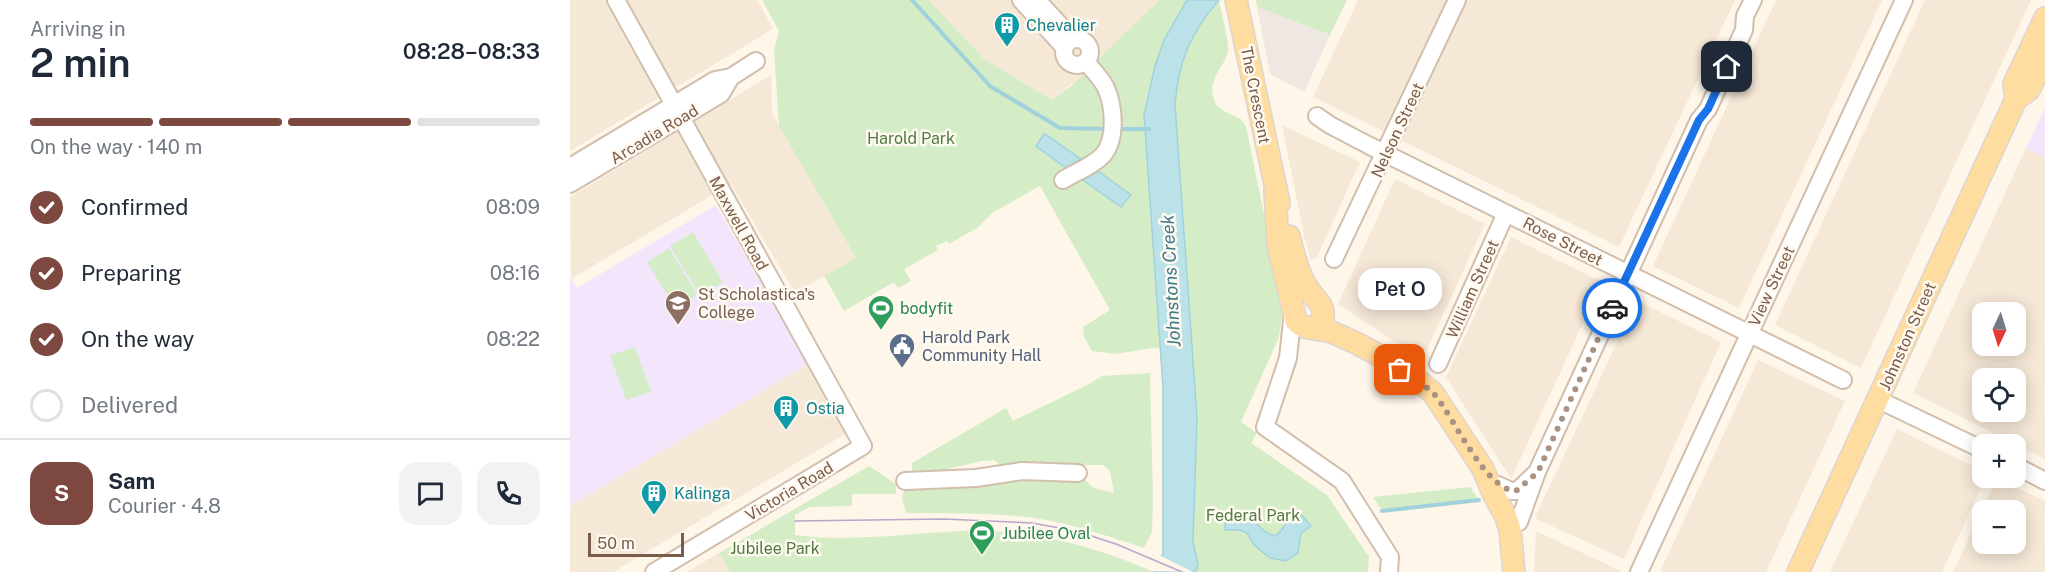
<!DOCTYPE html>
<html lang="en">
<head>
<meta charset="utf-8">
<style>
	:root { --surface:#fff; --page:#f2f2f3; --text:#1f2937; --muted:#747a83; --line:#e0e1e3; --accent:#7c483f }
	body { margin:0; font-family:"Public Sans",sans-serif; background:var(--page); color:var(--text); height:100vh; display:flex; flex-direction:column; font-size:22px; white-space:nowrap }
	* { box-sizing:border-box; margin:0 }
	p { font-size:20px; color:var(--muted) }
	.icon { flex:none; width:33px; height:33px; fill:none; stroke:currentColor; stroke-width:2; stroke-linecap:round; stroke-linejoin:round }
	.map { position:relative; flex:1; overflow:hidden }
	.drawer { display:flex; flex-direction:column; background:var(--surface); width:570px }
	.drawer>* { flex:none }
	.needle { width:39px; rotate:184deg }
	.tools { position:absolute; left:1402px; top:302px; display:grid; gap:12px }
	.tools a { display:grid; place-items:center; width:54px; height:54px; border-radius:12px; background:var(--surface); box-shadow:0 3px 15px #0003; font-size:30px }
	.scale { position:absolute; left:18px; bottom:15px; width:96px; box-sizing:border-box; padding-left:6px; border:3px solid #7b5c4a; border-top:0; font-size:16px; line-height:21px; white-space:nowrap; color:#7b5c4a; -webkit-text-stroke:4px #fffaf1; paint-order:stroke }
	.pin { position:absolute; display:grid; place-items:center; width:51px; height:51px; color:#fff; margin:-26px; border-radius:12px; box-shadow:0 3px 9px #0006 }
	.courier { position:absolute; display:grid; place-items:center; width:60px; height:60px; margin:-30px; border:4px solid #1a73e8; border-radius:50%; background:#fff; color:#222; box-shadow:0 2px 8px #0007 }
	.bubble { position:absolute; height:42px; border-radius:18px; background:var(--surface); box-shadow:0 3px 15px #0003; font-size:20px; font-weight:600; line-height:42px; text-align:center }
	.overview em { font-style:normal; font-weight:600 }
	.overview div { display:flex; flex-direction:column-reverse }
	.overview { display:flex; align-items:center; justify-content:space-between; height:102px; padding:0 30px }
	h1 { font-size:39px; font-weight:600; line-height:45px }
	.bar { display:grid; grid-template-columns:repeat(4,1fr); gap:9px 6px; align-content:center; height:72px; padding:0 30px }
	.bar i { height:8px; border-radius:4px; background:var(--line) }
	.bar .on { background:var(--accent) }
	.bar p { grid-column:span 4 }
	.line { display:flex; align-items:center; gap:15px; padding:0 30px; border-top:2px solid var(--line) }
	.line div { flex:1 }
	.round { display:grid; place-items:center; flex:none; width:63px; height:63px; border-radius:18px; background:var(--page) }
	ol { padding:0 30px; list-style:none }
	li { display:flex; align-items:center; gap:18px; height:66px }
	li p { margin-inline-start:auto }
	li .icon { padding:6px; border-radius:50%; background:var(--accent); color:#fff; stroke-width:4 }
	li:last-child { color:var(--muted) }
	li i { width:33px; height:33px; border:3px solid var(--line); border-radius:50% }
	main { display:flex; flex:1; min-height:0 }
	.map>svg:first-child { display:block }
	.residential { fill:#f6e8d7; fill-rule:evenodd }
	.industrial { fill:#efe8e2 }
	.education { fill:#f3e5fb }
	.green { fill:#d5edc6 }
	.water { fill:#bbe2e9; stroke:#a1d2dc; stroke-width:1.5 }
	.pier { fill:#fef6e9 }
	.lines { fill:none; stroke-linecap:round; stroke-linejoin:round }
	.stream { stroke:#a1d2dc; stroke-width:4 }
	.minor-casing { stroke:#d2bead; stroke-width:20 }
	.major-casing { stroke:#ddd5d0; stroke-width:24 }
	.minor { stroke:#fff; stroke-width:16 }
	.major { stroke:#ffdc9f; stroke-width:21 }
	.tram { stroke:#b9a5ca; stroke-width:1.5 }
	.done { stroke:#a99282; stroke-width:6; stroke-dasharray:0 10.8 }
	.route { stroke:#1a73e8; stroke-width:8 }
	.labels { text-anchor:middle; stroke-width:5; stroke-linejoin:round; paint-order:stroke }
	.culture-label { font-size:16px; fill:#0d838f; stroke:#fffaf1; text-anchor:start }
	.street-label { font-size:16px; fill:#7b5c4a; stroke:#fffaf1 }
	.park-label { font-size:16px; fill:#507b3e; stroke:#fffaf1 }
	.education-label { font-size:16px; fill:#785e54; stroke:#fffaf1; text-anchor:start }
	.leisure-label { font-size:16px; fill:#27864d; stroke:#fffaf1; text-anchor:start }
	.service-label { font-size:16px; fill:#4e5e75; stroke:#fffaf1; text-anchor:start }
	.water-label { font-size:18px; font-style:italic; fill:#3f7b88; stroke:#fffaf1 }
</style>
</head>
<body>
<main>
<section class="drawer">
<div class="overview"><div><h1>2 min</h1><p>Arriving in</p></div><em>08:28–08:33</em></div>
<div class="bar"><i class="on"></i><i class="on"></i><i class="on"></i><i></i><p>On the way · 140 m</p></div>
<ol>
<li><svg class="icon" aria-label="check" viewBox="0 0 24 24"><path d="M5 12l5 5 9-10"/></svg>Confirmed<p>08:09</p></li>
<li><svg class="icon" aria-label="check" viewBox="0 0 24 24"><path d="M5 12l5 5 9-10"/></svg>Preparing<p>08:16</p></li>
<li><svg class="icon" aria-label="check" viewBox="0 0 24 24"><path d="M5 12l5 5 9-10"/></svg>On the way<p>08:22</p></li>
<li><i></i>Delivered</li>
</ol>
<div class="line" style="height:108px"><b class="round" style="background:var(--accent);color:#fff">S</b><div><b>Sam</b><p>Courier · 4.8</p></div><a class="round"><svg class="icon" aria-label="chat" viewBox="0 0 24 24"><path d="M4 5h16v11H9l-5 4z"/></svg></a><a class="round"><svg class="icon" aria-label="phone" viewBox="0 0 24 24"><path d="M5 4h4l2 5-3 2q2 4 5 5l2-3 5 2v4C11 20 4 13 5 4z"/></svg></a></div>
</section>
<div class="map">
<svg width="1475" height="572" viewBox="0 0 1475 572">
	<rect width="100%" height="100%" fill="#fef6e9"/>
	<path class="residential" d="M0 0H188L203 29 0 151Z
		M359 0H589L516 72 482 100 414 59Z
		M788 0H1165L1049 247 743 97Z
		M1206 0H1312L1169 308 1083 266Z
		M1355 0H1461L1291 368 1205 325Z
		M201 75 202 113 286 258 225 293 161 184 1 279 0 197Z
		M712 125 790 162 747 257 741 260 735 240Z
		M1456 148 1475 158V459L1343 393ZM1413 312H1446V345H1413ZM1413 378H1446V411H1413Z
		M825 179 915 224 852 360 768 304Z
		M941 237 1032 282 941 479 876 377Z
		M1070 302 1151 342 1054 559 966 519V515L1065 304Z
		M1188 360 1275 401 1196 572H1090Z
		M238 364 277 433 43 572H0V506Z
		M1327 429 1413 471V477H1416L1372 572H1260Z
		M1427 478 1475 501V572H1383ZM1413 510H1446V543H1413Z
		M966 531 1051 571 1050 572H964Z
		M149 553 160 572H117Z"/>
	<path class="industrial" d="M687 7 760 35 734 92 700 74Z"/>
	<path class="education" d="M1475 108V158L1456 148Z
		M146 205 238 364 0 506V277L7 288Z"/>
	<path class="green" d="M192 0H359L414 59 482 100 501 86 589 0H617L594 40 585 66 574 114 590 347 545 354 522 351 514 337 513 327 540 310 470 186 422 213 407 228 379 244 377 241 366 246 368 250 334 269 341 281 328 288 324 282 274 311 254 276 286 258 209 126 204 50 209 31Z
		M686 0H777L760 35 687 7Z
		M649 1C651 10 660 44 658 52 653 69 637 80 644 100 650 116 669 112 676 126L713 307 709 337 671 422 687 433 681 443 757 495 799 557 798 572H626L628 564 623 543 627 417 605 105C608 63 621 32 649 1Z
		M123 232 153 282 130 296 100 246Z
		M99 248 127 295 105 308 77 262Z
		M65 347 81 392 56 400 40 355Z
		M580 373 583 500 582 532 574 548C540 537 506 525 471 519 426 512 381 514 336 513L332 499 335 485 489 476 515 480 524 488 544 493 540 471 533 465 431 466 424 460 412 461 342 477V463L436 408 443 421 519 384 532 376Z
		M299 466 326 484V494H282V506L239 507 225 515V535C280 542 334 534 389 531 456 528 522 545 584 572H160L149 553Z
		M900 487 910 502 813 512 803 497Z"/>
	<path class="water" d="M617 0H649C621 32 608 62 605 105L627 417 623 542 628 564 626 572H584L593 553V387L574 115 585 66 594 40Z
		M474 134H475L511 159 496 168 466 146Z
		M528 171 561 195 551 207 513 180Z
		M727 510 741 526 731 533 728 553 716 561 700 558 684 545 677 533 670 530H655L656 513C661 513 667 513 671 514 686 517 690 533 705 536 716 530 715 518 727 510Z"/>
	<path class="pier" d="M589 555 623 572 581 571Z"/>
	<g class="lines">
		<path class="stream" d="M342 0 420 86 490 128 537 129
			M547 129H579
			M812 511 909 500"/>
		<g class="minor-casing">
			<path id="minor" d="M46 0 293 446 84 572
				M451 0 494 47
				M467 0 503 39
				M494 52a13 13 0 1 1 26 0a13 13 0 1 1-26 0Z
				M747 116 760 125 800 146 1273 380
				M0 167 145 80 161 77 186 61
				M493 180C506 172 523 166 533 155 547 139 544 106 536 88 531 78 523 70 516 62
				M0 184 151 94 161 77
				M764 259 887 0
				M723 311 718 358 695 427 772 481 820 557 819 572
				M868 364 936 213
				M1309 400 1413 450
				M1446 466 1475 481
				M335 481 406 478 452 471 508 473
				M928 485 941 491H947L965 474
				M949 522 967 472 1129 120 1138 109 1174 30 1175 16 1183 0
				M1069 572 1334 0"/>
		</g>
		<g class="major-casing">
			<path id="major" d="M666 0 709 203
				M1446 99 1459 90 1475 56
				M705 191 708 245 726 321C736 332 748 327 761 332 792 344 838 370 863 393L913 469 923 493 936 517 940 530 944 572
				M719 236C724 254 728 275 739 290 746 301 755 304 753 319L744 328
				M1228 572 1446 99 1444 84 1475 18"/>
		</g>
		<use href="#minor" class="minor"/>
		<use href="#major" class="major"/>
		<path class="tram" d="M225 521 374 519 462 523 506 531 546 544 612 572"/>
	</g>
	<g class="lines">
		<path class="done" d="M830 370C841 377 854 384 864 394 884 417 915 490 946 491L968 472 1042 308"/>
		<path class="route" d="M1042 308 1129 120 1138 109 1157 67"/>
	</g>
	<defs>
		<g id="building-pin" transform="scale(1.35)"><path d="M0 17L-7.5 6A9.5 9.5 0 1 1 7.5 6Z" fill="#0f9aa8" stroke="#fffaf1"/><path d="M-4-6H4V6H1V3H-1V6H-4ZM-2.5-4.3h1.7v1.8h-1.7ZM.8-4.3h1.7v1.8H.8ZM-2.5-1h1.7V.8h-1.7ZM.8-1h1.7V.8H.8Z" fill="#fff"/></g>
		<g id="school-pin" transform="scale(1.35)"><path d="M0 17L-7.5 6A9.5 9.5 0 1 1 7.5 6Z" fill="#8d6e63" stroke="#fffaf1"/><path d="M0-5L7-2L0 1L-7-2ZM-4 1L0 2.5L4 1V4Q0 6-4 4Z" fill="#fff"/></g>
		<g id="stadium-pin" transform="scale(1.35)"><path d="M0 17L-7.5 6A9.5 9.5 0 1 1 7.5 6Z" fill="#2e9e5b" stroke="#fffaf1"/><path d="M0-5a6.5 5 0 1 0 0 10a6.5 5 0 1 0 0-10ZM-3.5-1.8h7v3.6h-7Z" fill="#fff"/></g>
		<g id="civic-pin" transform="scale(1.35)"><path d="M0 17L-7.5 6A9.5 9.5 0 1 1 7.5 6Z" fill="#5c6f8a" stroke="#fffaf1"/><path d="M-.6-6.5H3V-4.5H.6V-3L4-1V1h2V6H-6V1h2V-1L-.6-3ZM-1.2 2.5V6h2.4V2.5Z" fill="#fff"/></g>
	</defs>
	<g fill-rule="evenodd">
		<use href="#building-pin" x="437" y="25"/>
		<use href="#school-pin" x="108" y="303"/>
		<use href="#stadium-pin" x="311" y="308"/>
		<use href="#civic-pin" x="332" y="346"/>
		<use href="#building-pin" x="216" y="408"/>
		<use href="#building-pin" x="84" y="493"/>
		<use href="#stadium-pin" x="412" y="533"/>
	</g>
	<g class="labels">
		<g class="culture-label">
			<text x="456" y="31">Chevalier</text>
			<text x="236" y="414">Ostia</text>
			<text x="104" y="499">Kalinga</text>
		</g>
		<g class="street-label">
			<text transform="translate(686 95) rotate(79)" y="6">The Crescent</text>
			<text transform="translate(827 130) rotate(-65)" y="6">Nelson Street</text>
			<text transform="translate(84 134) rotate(-31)" y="6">Arcadia Road</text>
			<text transform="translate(169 223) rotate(61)" y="6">Maxwell Road</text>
			<text transform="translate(993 241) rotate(27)" y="6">Rose Street</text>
			<text transform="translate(1201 286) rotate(-65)" y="6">View Street</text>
			<text transform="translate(902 289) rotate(-66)" y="6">William Street</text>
			<text transform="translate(1337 336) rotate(-66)" y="6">Johnston Street</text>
			<text transform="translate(219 491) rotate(-31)" y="6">Victoria Road</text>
		</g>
		<g class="park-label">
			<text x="341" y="144">Harold Park</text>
			<text x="683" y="521">Federal Park</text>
			<text x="205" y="554">Jubilee Park</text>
		</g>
		<g class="education-label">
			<text x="128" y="300">St Scholastica's<tspan x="128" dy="18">College</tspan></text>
		</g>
		<g class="leisure-label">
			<text x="330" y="314">bodyfit</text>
			<text x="432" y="539">Jubilee Oval</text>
		</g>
		<g class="service-label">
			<text x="352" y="343">Harold Park<tspan x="352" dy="18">Community Hall</tspan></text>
		</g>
		<g class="water-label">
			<text transform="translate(601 281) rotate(-93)" y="6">Johnstons Creek</text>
		</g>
	</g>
</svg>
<div class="tools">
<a><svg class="needle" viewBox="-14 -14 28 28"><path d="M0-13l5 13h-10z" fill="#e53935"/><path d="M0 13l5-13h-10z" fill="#747a83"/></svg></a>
<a><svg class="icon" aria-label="locate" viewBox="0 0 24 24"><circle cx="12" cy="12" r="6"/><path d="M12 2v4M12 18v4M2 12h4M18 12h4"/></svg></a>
<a>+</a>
<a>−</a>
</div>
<div class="scale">50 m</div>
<div class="pin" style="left:830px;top:370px;background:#ea580c"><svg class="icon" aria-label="bag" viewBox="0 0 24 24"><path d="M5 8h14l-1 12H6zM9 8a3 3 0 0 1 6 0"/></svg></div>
<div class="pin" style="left:1157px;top:67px;background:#1f2937"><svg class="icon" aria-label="home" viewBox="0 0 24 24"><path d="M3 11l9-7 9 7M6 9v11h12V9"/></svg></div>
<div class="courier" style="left:1042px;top:308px"><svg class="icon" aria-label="car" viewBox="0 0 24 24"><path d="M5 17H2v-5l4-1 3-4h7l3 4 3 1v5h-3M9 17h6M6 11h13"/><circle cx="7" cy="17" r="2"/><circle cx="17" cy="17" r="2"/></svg></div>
<div class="bubble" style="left:788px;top:268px;width:84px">Pet O</div>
</div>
</main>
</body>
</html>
